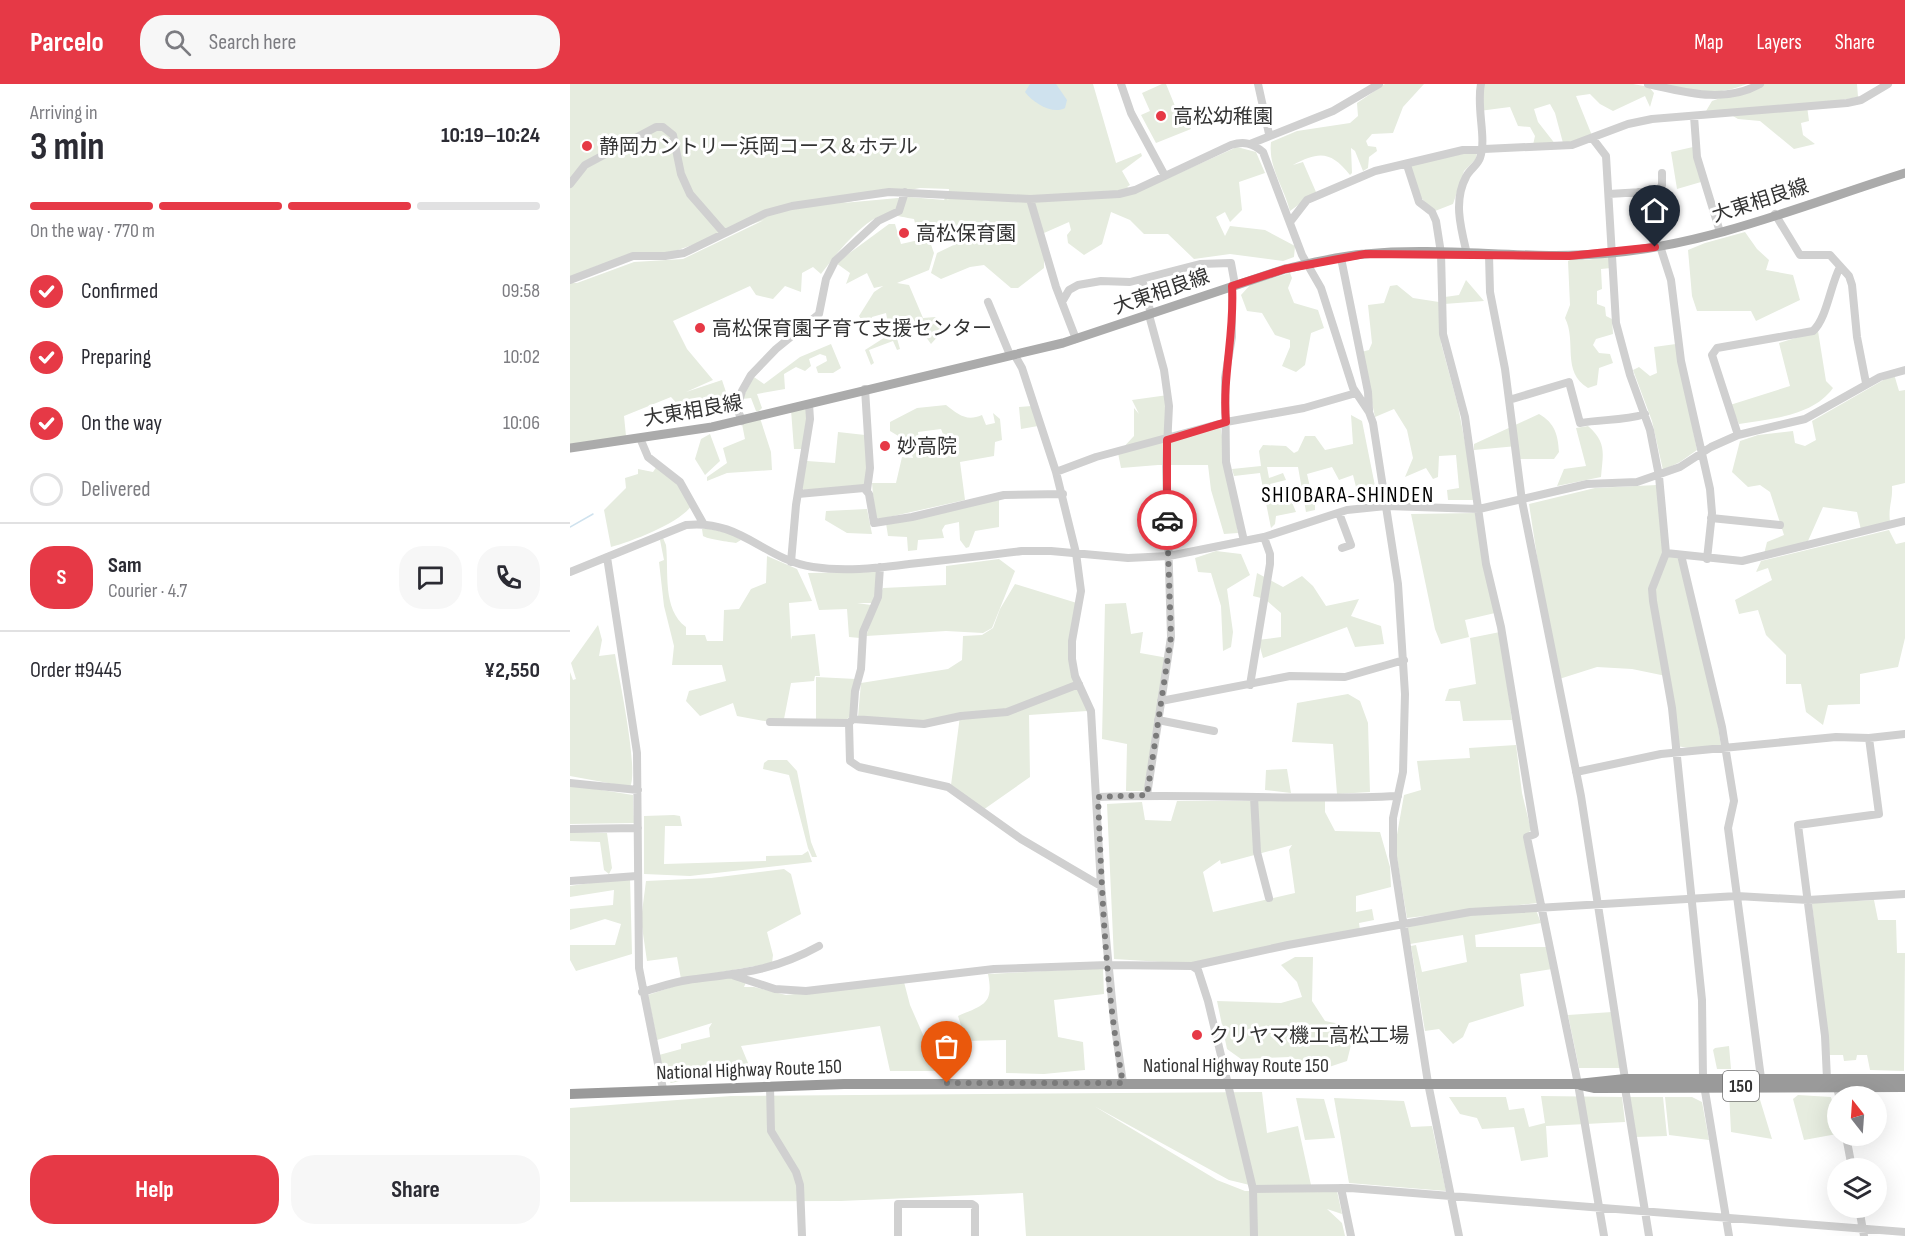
<!DOCTYPE html>
<html lang="en">
<head>
<meta charset="utf-8">
<style>
	:root { --surface:#fff; --page:#f7f7f7; --text:#2b2b33; --muted:#7c7c81; --line:#e1e1e2; --accent:#e63946 }
	body { margin:0; font-family:"Sofia Sans Condensed","Noto Sans JP",sans-serif; background:var(--page); color:var(--text); height:100vh; display:flex; flex-direction:column; font-size:22px; white-space:nowrap }
	* { box-sizing:border-box; margin:0 }
	p { font-size:20px; color:var(--muted) }
	.icon { flex:none; width:33px; height:33px; fill:none; stroke:currentColor; stroke-width:2; stroke-linecap:round; stroke-linejoin:round }
	.map { position:relative; flex:1; overflow:hidden }
	.sheet { display:flex; flex-direction:column; background:var(--surface); width:570px }
	.sheet>* { flex:none }
	.needle { width:39px; rotate:343deg }
	.buttons { position:absolute; left:1257px; top:1002px; display:grid; gap:12px }
	.buttons a { display:grid; place-items:center; width:60px; height:60px; border-radius:50%; background:var(--surface); box-shadow:0 6px 24px #0002; font-size:30px }
	.pin { position:absolute; display:grid; place-items:center; width:51px; height:51px; color:#fff; margin:-62px -26px; border-radius:50% 50% 50% 0; rotate:-45deg; box-shadow:0 0 6px #0007 }
	.pin .icon { rotate:45deg }
	.courier { position:absolute; display:grid; place-items:center; width:60px; height:60px; margin:-30px; border:4px solid #e63946; border-radius:50%; background:#fff; color:#222; box-shadow:0 2px 8px #0007 }
	.summary em { font-style:normal; font-weight:700 }
	.summary div { display:flex; flex-direction:column-reverse }
	.summary { display:flex; align-items:center; justify-content:space-between; height:102px; padding:0 30px }
	h1 { font-size:39px; font-weight:700; line-height:45px }
	.bar { display:grid; grid-template-columns:repeat(4,1fr); gap:9px 6px; align-content:center; height:72px; padding:0 30px }
	.bar i { height:8px; border-radius:4px; background:var(--line) }
	.bar .active { background:var(--accent) }
	.bar p { grid-column:span 4 }
	.line { display:flex; align-items:center; gap:15px; padding:0 30px; border-top:2px solid var(--line) }
	.line div { flex:1 }
	.round { display:grid; place-items:center; flex:none; width:63px; height:63px; border-radius:24px; background:var(--page) }
	ol { padding:0 30px; list-style:none }
	li { display:flex; align-items:center; gap:18px; height:66px }
	li p { margin-inline-start:auto }
	li .icon { padding:6px; border-radius:50%; background:var(--accent); color:#fff; stroke-width:4 }
	li:last-child { color:var(--muted) }
	li i { width:33px; height:33px; border:3px solid var(--line); border-radius:50% }
	.cta { display:flex; gap:12px; margin-top:auto; padding:12px 30px }
	.cta a { flex:1; height:69px; border-radius:24px; background:var(--accent); color:#fff; font-size:24px; font-weight:700; line-height:69px; text-align:center }
	.cta a+a { background:var(--page); color:var(--text) }
	header { display:flex; align-items:center; gap:36px; box-sizing:border-box; height:84px; padding:0 30px; background:var(--accent); color:#fff }
	header strong { font-size:28px }
	nav { display:flex; gap:33px; margin-inline-start:auto; font-size:21px }
	.search { width:420px; height:54px; background:var(--page); display:flex; align-items:center; gap:15px; box-sizing:border-box; padding:0 21px; border-radius:24px; color:var(--muted); font-size:22px }
	main { display:flex; flex:1; min-height:0 }
	.map>svg:first-child { display:block }
	.green { fill:#e6ecdf; fill-rule:evenodd }
	.water { fill:#cfe2ee }
	.lines { fill:none; stroke-linecap:round; stroke-linejoin:round }
	.stream { stroke:#cfe2ee; stroke-width:1.5 }
	.minor { stroke:#d0d0d0; stroke-width:8 }
	.major { stroke:#ababab; stroke-width:9 }
	.highway { stroke:#9a9a9a; stroke-width:10 }
	.done { stroke:#7a7a7a; stroke-width:6; stroke-dasharray:0 10.8 }
	.route { stroke:#e63946; stroke-width:8 }
	.poi-dot { fill:#e63946; stroke:#fff; stroke-width:2 }
	.labels { text-anchor:middle; stroke-width:6; stroke-linejoin:round; paint-order:stroke }
	.shield { fill:#fff; stroke:#707070; stroke-width:1.5 }
	.shield-label { font-size:18px; font-weight:bold; fill:#333 }
	.poi-label { font-size:20px; fill:#333; stroke:#fff; text-anchor:start }
	.street-label { font-size:20px; fill:#333; stroke:#fff }
	.quarter-label { font-size:22px; letter-spacing:1.5px; fill:#000; stroke:#fff }
</style>
</head>
<body>
<header>
<strong>Parcelo</strong>
<div class="search"><svg class="icon" aria-label="search" viewBox="0 0 24 24"><circle cx="10" cy="10" r="6"/><path d="M15 15l6 6"/></svg>Search here</div>
<nav><a>Map</a><a>Layers</a><a>Share</a></nav>
</header>
<main>
<section class="sheet">
<div class="summary"><div><h1>3 min</h1><p>Arriving in</p></div><em>10:19–10:24</em></div>
<div class="bar"><i class="active"></i><i class="active"></i><i class="active"></i><i></i><p>On the way · 770 m</p></div>
<ol>
<li><svg class="icon" aria-label="check" viewBox="0 0 24 24"><path d="M5 12l5 5 9-10"/></svg>Confirmed<p>09:58</p></li>
<li><svg class="icon" aria-label="check" viewBox="0 0 24 24"><path d="M5 12l5 5 9-10"/></svg>Preparing<p>10:02</p></li>
<li><svg class="icon" aria-label="check" viewBox="0 0 24 24"><path d="M5 12l5 5 9-10"/></svg>On the way<p>10:06</p></li>
<li><i></i>Delivered</li>
</ol>
<div class="line" style="height:108px"><b class="round" style="background:var(--accent);color:#fff">S</b><div><b>Sam</b><p>Courier · 4.7</p></div><a class="round"><svg class="icon" aria-label="chat" viewBox="0 0 24 24"><path d="M4 5h16v11H9l-5 4z"/></svg></a><a class="round"><svg class="icon" aria-label="phone" viewBox="0 0 24 24"><path d="M5 4h4l2 5-3 2q2 4 5 5l2-3 5 2v4C11 20 4 13 5 4z"/></svg></a></div>
<div class="line" style="height:78px"><div>Order #9445</div><b>¥2,550</b></div>
<div class="cta"><a>Help</a><a>Share</a></div>
</section>
<div class="map">
<svg width="1335" height="1152" viewBox="0 0 1335 1152">
	<rect width="100%" height="100%" fill="#fff"/>
	<path class="green" d="M0 0H523L546 79 571 69 572 72 552 87 560 101 557 103 567 108 667 63 686 68 695 89 669 98 672 126 660 138 655 128 646 133 655 152 660 142 695 146 725 162 724 173 713 177 660 170 624 175 598 150H574L560 136 541 128 532 160 514 171 498 159 497 151 501 146 499 138 474 149V184L448 204H441L414 181 400 183 371 195 361 189 367 169 394 156 388 141 359 155 364 169 359 186 327 199 339 201 353 234 365 233 370 236V250L361 260 343 235 326 251 330 265 327 266 323 257 299 266 304 279 301 281 295 266 320 250 316 229 302 233 300 239 294 240 289 232 304 208 313 202 304 204 297 189 276 200 280 189 266 179 319 140H325L331 160 349 156 344 135C334 134 321 129 311 132 291 138 263 174 251 190L243 183 232 189 231 208 215 202 203 215 186 211 180 202 103 237 117 265 143 296 116 308 152 296 159 317 110 323 101 313 54 332 56 352 0 360V199H7L64 178 113 175 194 136 105 167 29 181 0 193ZM350 104 379 105 378 117 377 110 374 116 339 113 273 119Z
		M592 0H596L605 22 617 35 621 45 586 59 571 31 580 27 572 9Z
		M815 0H854L833 23 823 49 802 50 796 57 798 62 806 63 807 67 799 73 798 84 793 87 785 67 781 64 782 89 780 91C761 67 749 67 723 81L733 78 746 108 720 127C714 103 698 83 701 58L727 47 780 39 788 32 787 19Z
		M912 0H1063L1079 3 1084 9 1080 23 1075 12 1043 27 1030 20 1020 10 1006 12 1023 54 993 59 985 29 980 20 964 25 968 38 986 61H963L965 52 960 43 948 42 940 23 909 27Z
		M1085 0H1177C1141 14 1122 7 1085 0Z
		M1189 0H1287L1288 13 1237 22 1239 37 1231 39 1233 51 1245 60 1224 65 1190 37 1168 35 1153 26 1136 27 1142 17Z
		M1123 63 1131 98 1107 105 1101 68Z
		M907 67 906 75 894 87 883 120 865 127 850 113 837 81Z
		M1175 148 1187 165 1199 176 1196 186 1223 191 1230 216 1186 237 1181 227H1127L1122 212 1118 166 1135 159Z
		M1006 173 1015 176 1039 173 1041 184 1031 185 1032 205 1027 207V220L1035 223 1036 232 1042 235 1043 250 1026 255 1023 261 1029 269 1040 270 1043 279 1029 284 1027 301 1018 304C991 288 1007 257 995 234L1000 221 998 177Z
		M720 189 722 194 718 204 724 219 748 226 754 244 741 249 735 281 726 288 712 282 720 263V256L705 251 692 229 677 227 671 211 681 200Z
		M896 196 914 217 874 220 875 213 889 211Z
		M827 201 843 214 869 218 871 259 888 322 906 416H878L877 406 889 404 886 371 869 372 868 393 863 395 856 384 835 393 843 374 837 346 824 325 805 333 791 268 799 266 802 259 798 221 814 219 820 202Z
		M1248 247 1256 297 1263 304C1243 332 1201 335 1169 340L1160 321 1220 302 1209 259Z
		M261 260 271 284 263 289H248L246 283 257 277 256 272 250 270 239 275 241 282 235 287 226 283 214 290 215 305 187 310 192 324 189 327H186L181 314 172 315 184 293 194 300 230 273Z
		M1106 260 1127 366 1110 378 1093 386 1082 337 1063 286 1069 283 1080 292 1087 289 1084 263Z
		M1324 290 1329 307 1335 306V399L1322 402C1323 416 1318 422 1320 438L1291 446 1287 428 1253 423 1238 457 1194 470 1197 458 1214 451 1200 408 1190 401 1178 403 1162 388 1170 357 1188 351 1223 347 1225 359 1235 362 1246 356 1242 337Z
		M598 311 597 355 650 340 668 449 654 450 641 406 638 381H588L551 384 548 369 564 352V324L569 330 562 316Z
		M376 321C388 330 396 338 412 331L416 341 425 339 423 329 430 335 432 356 425 358 424 372 390 378 395 416 310 435 305 433 302 399H326L332 373 343 374 342 370H332L330 353 320 347V338L347 324ZM371 345 378 362 350 365 348 348Z
		M239 322 232 365H224L221 326Z
		M462 322 468 342 451 345 449 323Z
		M969 330C985 339 988 351 989 368L984 375H950L947 362 904 366V360Z
		M781 331 792 337 807 412 787 407 783 391 769 396 762 383 737 390 740 403 762 408 745 413V426L736 428 728 383H697L699 394 713 389 716 396 700 400 704 413 719 411 726 428 706 432 705 440 701 444 690 389 664 392 662 385 691 382 689 367 693 361 716 362 724 369 728 367 735 352H745L755 366 783 360Z
		M190 334 201 368 202 386 157 389 137 397V393L157 379 153 364 175 355 172 340Z
		M1018 342C1037 359 1033 369 1031 393L987 402 994 385 1016 382 1006 344Z
		M268 348 295 351 298 401 234 406 231 404 237 377 265 379Z
		M140 350 150 377 135 391 125 375 131 355Z
		M87 382 106 398 122 421C110 439 63 457 41 463L34 426 56 404 55 394 68 390V385L83 388Z
		M1087 401 1096 469 1111 471 1142 602 1152 669 1106 662 1096 592 1062 585 1027 583 986 596 959 420 1025 404Z
		M429 416V443L405 447 399 463 396 464 390 456 389 438 375 441 372 446 374 454 348 456 347 466 338 467 337 453 318 452 316 439Z
		M297 425 302 450 277 449 255 436 256 427Z
		M905 429 925 529 895 536 899 553 871 560 865 545 841 430Z
		M136 444 161 450 171 456 166 459C160 458 137 455 133 452L132 445Z
		M1319 446 1326 460 1335 458V554L1328 583 1290 590V620L1258 621 1253 641 1236 628 1231 600H1216V571L1196 551 1188 526 1169 530 1165 516 1202 496 1198 484 1186 488 1191 477Z
		M93 454 96 461C99 488 92 525 116 543V551H135L137 557H153L154 526 169 525 181 505 196 499 197 472 227 485 242 517 219 519 221 556 222 552 245 550 250 592H245L244 597 221 599 214 635 200 638 167 632 163 619 130 632 116 617 119 607 156 597 152 581H102L104 562 94 522 89 478 94 476 90 456Z
		M646 467 671 470 680 491 657 505 663 548 661 563 653 567 651 522 641 489 628 488 625 474Z
		M429 475 445 487 422 544 413 549 376 547 296 552 313 504 376 501V482Z
		M307 488V505L302 519H287L301 521 290 554 279 553 277 525 249 526 238 489Z
		M687 489 713 503 732 492 743 502 756 522 789 515 781 532 811 542 814 560 785 563 777 543 693 574 688 556 711 553V529L695 515 683 512Z
		M445 500 510 520 502 563 517 627 459 631 460 693 413 726 381 701 390 632 361 639 288 633 291 599 378 585 392 576 393 552 412 551 423 544 430 525Z
		M556 519 561 550 573 548 570 569 598 574 575 707H556L557 660 532 655 535 520Z
		M28 541 32 556 29 572 45 570C49 594 69 687 60 703L0 692V588L3 596 6 595 1 579Z
		M930 548 942 636 893 637 890 617H875L879 605 906 600 900 554Z
		M246 593 286 595 281 632 277 635 246 636Z
		M778 610 790 617 798 639 800 708 767 710 763 660 722 658 727 619Z
		M946 661 952 709 961 746 955 752 967 819 837 834 825 762 834 711 851 706 847 677 900 674 899 664Z
		M198 676H217L227 687 241 758 247 773H242L238 764 219 691 193 685 194 679Z
		M717 685 721 709 695 706 696 686Z
		M0 701 63 711 64 739 0 740Z
		M607 717H755V728L765 747 810 748 820 783 821 803 786 812V828L802 825 804 836 789 839 790 846 624 880 544 875 537 720 572 718 575 736 601 737ZM722 761 719 766 725 809 643 828 633 788 650 776 651 780Z
		M104 731 110 732 112 742H95L94 780 196 777V772L232 771 238 767 242 778 120 792 74 790V732Z
		M0 748 37 749 42 784 39 790 34 786 30 758 0 757Z
		M214 785 221 790 231 830 197 848 203 871 202 879 111 895 107 873 77 877 71 836 76 797 141 794Z
		M60 793 62 870 6 887 0 876V861H45L51 840 35 835 0 846V825L43 821 44 806 0 813V802Z
		M1304 816 1308 836H1326L1327 869H1335L1334 987 1300 986 1297 971H1287L1286 976 1274 977 1273 971H1259L1242 819Z
		M966 826 971 839 905 851 906 863H977L982 885 950 890 954 922 899 939 893 953 883 960 869 945 855 947 841 862 846 861 852 888 897 878 893 851 840 860 837 844 840 840 899 831Z
		M725 873H743L742 917 755 937 770 940 782 957 777 977 753 985 720 973 671 975 657 965 647 917 711 919 732 913 727 898 711 881Z
		M533 884 534 910 484 916 488 953 513 958 515 986 474 990 436 989V956L396 957 388 932C414 921 424 920 418 890Z
		M159 893 177 896 174 903H184L216 911 334 898 340 921 354 953H376L378 987H320L310 942 171 962 183 991 129 993 101 999 96 995 89 971 111 965V960L140 953 139 944 142 939 87 956 78 911 120 897Z
		M1042 928 1054 984H1009L998 931Z
		M1159 962 1161 985H1147L1143 966 1145 964Z
		M648 974 651 986H592Z
		M1187 1006 1202 1055 1161 1048 1159 1008Z
		M692 1008 697 1049 728 1042 741 1101 688 1103 659 1096 524 1022 647 1096 675 1107H767L772 1130 757 1125 772 1139 775 1152H456L453 1109 271 1117 0 1118V1024L161 1012Z
		M1228 1011 1261 1013 1267 1035V1050L1234 1056 1223 1015Z
		M971 1012 1052 1013 1055 1038 976 1042 978 1073 951 1077 944 1043 912 1045 907 1034 890 1030 879 1013H936L939 1026 954 1024 959 1043 975 1039Z
		M1058 1013H1093L1097 1052 1065 1053Z
		M1095 1013H1122L1132 1018 1139 1056 1099 1051Z
		M726 1014 754 1015 765 1054 735 1056Z
		M764 1014 834 1017 841 1043 862 1042 876 1107 779 1099Z"/>
	<path class="water" d="M460 0H486L497 16 495 24C483 31 463 19 455 8Z"/>
	<g class="lines">
		<path class="stream" d="M0 443 23 430"/>
		<path class="minor" d="M551 0 561 29 595 92
			M688 0 699 50
			M1078 0C1115 8 1154 20 1190 0
			M1124 32 1127 73 1150 148
			M1023 55 1036 72 1046 239 1060 291 1080 346 1089 392 1096 469 1082 505 1083 517 1102 624 1132 916 1133 995 1159 1152
			M680 60 763 27 809 0
			M837 81 849 118 862 128 866 137 871 169 873 250 895 333 916 480 931 543 965 750 957 753 1008 1000 1034 1152
			M0 100 15 81 86 43H93L103 51 111 90 120 110 154 149
			M1068 108 1085 163
			M1039 110 1088 107 1092 101V89
			M460 115 486 203 506 255
			M1205 130 1230 171H1260L1279 192 1282 201 1287 253 1296 299
			M720 138 737 116 805 87 893 66 1002 61 1058 40 1082 35 1277 19 1291 16 1318 0
			M1090 162 1101 196 1111 277 1140 405 1142 429 1137 475
			M897 170C891 145 883 117 896 93 899 86 908 81 910 74 917 54 906 24 911 0
			M919 171 920 208 935 285 952 417 1011 712 1055 995
			M771 174 798 308 799 326
			M572 195 581 230
			M0 196 63 172H95L114 169 196 129 222 122 319 108 460 115 549 110 565 106 661 61C674 57 682 59 693 68L732 171 751 204 783 304 799 328 803 339 828 500 835 610 833 688 823 734V772L858 999 889 1152
			M662 202V253L655 294 656 378 674 457
			M418 218 440 271
			M492 218 499 206 508 201 531 197 560 198 630 180 661 179 665 201
			M444 270 452 284 486 388 506 469 511 507 502 557V575L505 592 521 627 531 802 544 937 553 999
			M295 305 300 384 297 406
			M939 316 999 298 1010 339C1032 335 1054 337 1075 330
			M172 337 167 324 172 307 181 291 206 265 249 230 256 195 265 177 308 137 329 127 335 108
			M1168 351 1142 271 1147 264 1243 247C1257 234 1260 202 1270 183
			M70 354 78 373 110 398 133 439
			M486 388 526 373 656 338 734 324 786 309
			M228 410 294 404 299 410 304 439 342 433 434 411 493 410
			M769 429 781 461 772 464
			M1141 434 1210 441
			M1096 469 1172 477 1335 437
			M1111 471 1152 643 1164 717 1158 744 1191 994
			M37 473 67 669 69 884 93 1005
			M221 478 226 421 240 335 239 320
			M310 483 308 513 293 548 291 585 285 607 283 635 279 639 280 677 289 683 378 703 451 755 531 802
			M0 488 116 441C171 435 193 475 243 483 276 488 306 484 339 480 377 476 414 472 452 467H481L558 474 599 472 694 453 777 426 816 422 909 425 1017 400 1067 398 1110 383 1141 363 1168 351 1235 335 1310 293 1335 286
			M680 601 700 480V470L694 453
			M591 617 720 592 775 593 834 576
			M283 635 354 640 391 632 437 628 509 600
			M588 636 644 647
			M200 638 279 639
			M1006 688 1091 670 1266 653 1299 654 1335 650
			M0 699 68 706
			M577 711 601 553 596 383 599 322 594 286 579 231
			M528 713C628 709 728 717 828 712
			M684 713 687 768 699 814
			M0 745 68 744
			M0 797 67 792
			M622 882 718 861 900 828 1167 812 1238 816 1335 810
			M165 892 205 905 236 907 424 885 538 881 622 882 628 886 638 917 683 1105 684 1152
			M72 908C87 904 103 898 118 896 169 889 202 888 249 862
			M1257 995 1255 952 1228 741 1309 730 1299 654
			M200 1002 201 1047 226 1088 230 1101 232 1152
			M1267 1003 1269 1012
			M1055 1004 1079 1152
			M1276 1052 1282 1084
			M771 1104 781 1152
			M683 1105 780 1104 1335 1148
			M1289 1124 1294 1152
			M328 1152V1120H402L405 1122V1152"/>
		<path class="major" d="M0 364 142 343 493 259 715 185C741 179 768 172 795 170 877 162 959 177 1041 169 1142 160 1239 119 1335 89"/>
		<path class="highway" d="M1011 1001 1025 1004 1335 1003
			M0 1010 274 1000H1008L1055 995H1335"/>
	</g>
	<g class="lines">
		<path class="done" d="M377 999H553C535 905 532 808 528 713L577 711 601 553 597 436"/>
		<path class="route" d="M597 436V356L656 338C652 292 665 248 662 202L715 185 795 170 999 172 1085 163"/>
	</g>
	<g class="poi-dot">
		<circle cx="591" cy="32" r="6"/>
		<circle cx="17" cy="62" r="6"/>
		<circle cx="334" cy="149" r="6"/>
		<circle cx="130" cy="244" r="6"/>
		<circle cx="315" cy="362" r="6"/>
		<circle cx="627" cy="951" r="6"/>
	</g>
	<g class="labels">
		<rect class="shield" x="1153" y="987" width="36" height="30" rx="4.5"/>
		<g class="shield-label">
			<text x="1171" y="1008">150</text>
		</g>
		<g class="poi-label">
			<text x="603" y="39">高松幼稚園</text>
			<text x="29" y="69">静岡カントリー浜岡コース＆ホテル</text>
			<text x="346" y="156">高松保育園</text>
			<text x="142" y="251">高松保育園子育て支援センター</text>
			<text x="327" y="369">妙高院</text>
			<text x="639" y="958">クリヤマ機工高松工場</text>
		</g>
		<g class="street-label">
			<text transform="translate(1190 116) rotate(-18)" y="7">大東相良線</text>
			<text transform="translate(591 207) rotate(-19)" y="7">大東相良線</text>
			<text transform="translate(123 326) rotate(-10)" y="7">大東相良線</text>
			<text x="666" y="988">National Highway Route 150</text>
			<text transform="translate(179 985) rotate(-2)" y="7">National Highway Route 150</text>
		</g>
		<g class="quarter-label">
			<text x="778" y="418">SHIOBARA-SHINDEN</text>
		</g>
	</g>
</svg>
<div class="buttons">
<a><svg class="needle" viewBox="-14 -14 28 28"><path d="M0-13l5 13h-10z" fill="#e53935"/><path d="M0 13l5-13h-10z" fill="#7c7c81"/></svg></a>
<a><svg class="icon" aria-label="layers" viewBox="0 0 24 24"><path d="M12 4l9 5-9 5-9-5zM3 14l9 5 9-5"/></svg></a>
</div>
<div class="pin" style="left:377px;top:999px;background:#ea580c"><svg class="icon" aria-label="bag" viewBox="0 0 24 24"><path d="M5 8h14l-1 12H6zM9 8a3 3 0 0 1 6 0"/></svg></div>
<div class="pin" style="left:1085px;top:163px;background:#1f2937"><svg class="icon" aria-label="home" viewBox="0 0 24 24"><path d="M3 11l9-7 9 7M6 9v11h12V9"/></svg></div>
<div class="courier" style="left:597px;top:436px"><svg class="icon" aria-label="car" viewBox="0 0 24 24"><path d="M5 17H2v-5l4-1 3-4h7l3 4 3 1v5h-3M9 17h6M6 11h13"/><circle cx="7" cy="17" r="2"/><circle cx="17" cy="17" r="2"/></svg></div>
</div>
</main>
</body>
</html>
